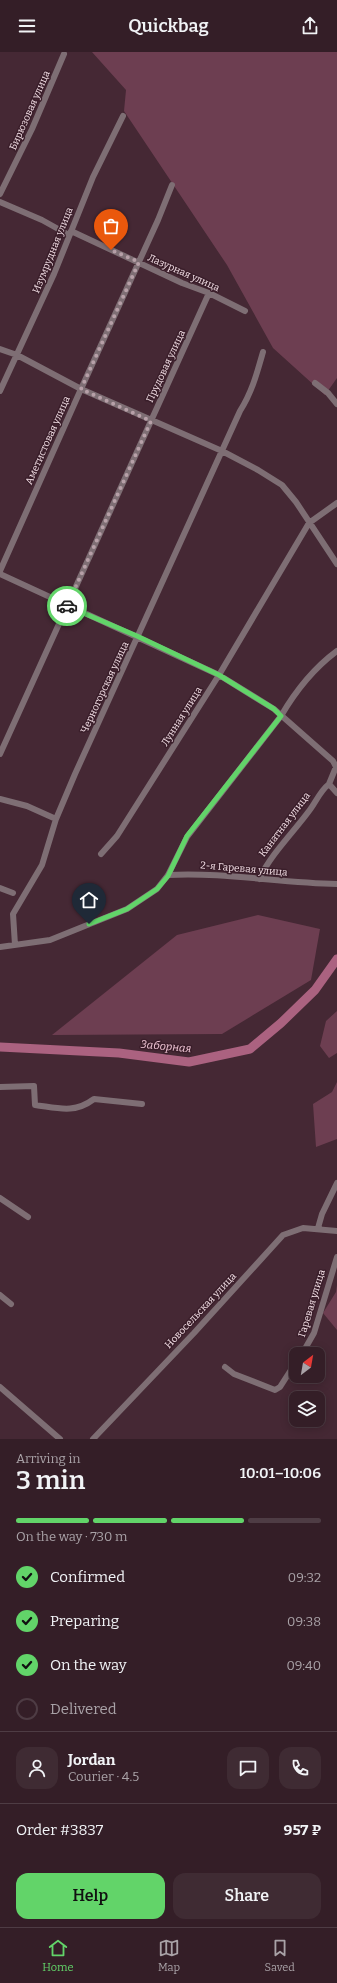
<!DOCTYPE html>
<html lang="en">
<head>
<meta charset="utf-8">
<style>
	:root { --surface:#341e27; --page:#3f2b33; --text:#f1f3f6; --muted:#a9a2a7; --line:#4e3c44; --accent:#62d469 }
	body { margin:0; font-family:Bitter,serif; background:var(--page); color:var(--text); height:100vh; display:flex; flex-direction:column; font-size:15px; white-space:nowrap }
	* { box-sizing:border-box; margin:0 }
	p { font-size:13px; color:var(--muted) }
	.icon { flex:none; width:22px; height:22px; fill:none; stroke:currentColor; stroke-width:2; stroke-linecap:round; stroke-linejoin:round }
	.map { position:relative; height:1387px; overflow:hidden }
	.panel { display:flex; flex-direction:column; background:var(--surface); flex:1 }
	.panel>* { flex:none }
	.needle { width:26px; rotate:31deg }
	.controls { position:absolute; left:289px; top:1295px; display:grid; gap:8px }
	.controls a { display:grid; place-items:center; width:36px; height:36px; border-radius:8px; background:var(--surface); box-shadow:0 2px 10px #0003,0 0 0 1px var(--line); font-size:20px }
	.pin { position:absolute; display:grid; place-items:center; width:34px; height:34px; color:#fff; margin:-41px -17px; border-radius:50% 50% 50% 0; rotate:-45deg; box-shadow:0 0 4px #0007 }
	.pin .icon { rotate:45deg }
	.courier { position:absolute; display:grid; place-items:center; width:40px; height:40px; margin:-20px; border:3px solid #62d469; border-radius:50%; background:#fff; color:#222; box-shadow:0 1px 5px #0007 }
	.head em { font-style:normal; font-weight:600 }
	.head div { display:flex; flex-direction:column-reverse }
	.head { display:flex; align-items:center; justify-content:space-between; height:68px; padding:0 16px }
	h1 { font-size:26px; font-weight:600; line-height:30px }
	.bar { display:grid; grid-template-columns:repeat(4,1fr); gap:6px 4px; align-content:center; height:48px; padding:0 16px }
	.bar i { height:5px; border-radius:3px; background:var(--line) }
	.bar .current { background:var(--accent) }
	.bar p { grid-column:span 4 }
	.line { display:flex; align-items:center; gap:10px; padding:0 16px; border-top:1px solid var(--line) }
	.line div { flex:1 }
	.round { display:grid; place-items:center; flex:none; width:42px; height:42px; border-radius:12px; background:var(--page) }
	ol { padding:0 16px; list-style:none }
	li { display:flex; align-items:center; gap:12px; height:44px }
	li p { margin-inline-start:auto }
	li .icon { padding:4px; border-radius:50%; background:var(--accent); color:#111; stroke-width:4 }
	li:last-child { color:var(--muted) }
	li i { width:22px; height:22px; border:2px solid var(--line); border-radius:50% }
	.primary-button { display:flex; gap:8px; margin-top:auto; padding:8px 16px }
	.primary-button a { flex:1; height:46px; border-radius:12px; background:var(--accent); color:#111; font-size:16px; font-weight:600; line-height:46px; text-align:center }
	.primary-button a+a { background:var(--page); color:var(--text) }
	header { display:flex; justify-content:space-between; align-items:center; height:52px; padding:0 16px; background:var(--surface); font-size:18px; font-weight:600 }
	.menu { display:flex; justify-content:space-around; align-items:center; height:56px; border-top:1px solid var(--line); background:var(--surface); font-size:11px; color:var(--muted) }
	.menu a { display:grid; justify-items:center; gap:2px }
	.menu .current { color:var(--accent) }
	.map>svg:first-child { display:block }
	.green { fill:#6d3e51 }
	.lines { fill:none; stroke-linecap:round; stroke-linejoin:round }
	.river { stroke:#ab6280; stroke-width:9 }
	.minor { stroke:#7e6e74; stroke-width:6 }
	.done { stroke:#b7a0a8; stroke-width:4; stroke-dasharray:0 7.2 }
	.route { stroke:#62d469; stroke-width:5 }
	.labels { text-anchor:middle; stroke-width:3; stroke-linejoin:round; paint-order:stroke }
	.street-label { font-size:10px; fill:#f4e0e7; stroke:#3a1e2a }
	.water-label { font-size:11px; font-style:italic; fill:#f4c9d9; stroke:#3a1e2a }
</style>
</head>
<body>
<header><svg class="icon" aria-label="menu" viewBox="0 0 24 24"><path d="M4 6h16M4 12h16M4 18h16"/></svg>Quickbag<svg class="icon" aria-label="share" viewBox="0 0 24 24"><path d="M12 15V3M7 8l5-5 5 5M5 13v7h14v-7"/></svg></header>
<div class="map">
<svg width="337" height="1387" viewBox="0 0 337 1387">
	<rect width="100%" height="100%" fill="#452834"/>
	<path class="green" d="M92 0H337V326L325 343 273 296 227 213 124 59 126 38Z
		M258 863 320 877 311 928 222 982 52 983 177 883Z
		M337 959V1001L329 1006 320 994 326 969Z
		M337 1030V1087L316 1095 313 1052 332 1040Z
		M337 1233V1278L323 1261 336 1240Z"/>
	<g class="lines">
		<path class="river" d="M0 995 119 1001 189 1010 250 997 281 971 315 938 337 907"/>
		<path class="minor" d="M0 142 32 77 64 2
			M0 150 42 168 69 183
			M71 179 182 231 209 241 245 259
			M0 297 17 303 81 337 222 399 258 418 282 433 296 450 337 512
			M315 331 328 341 337 352
			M0 339 54 222 93 125 123 64
			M0 519 81 337 158 168 172 133
			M0 522 219 623 274 657 333 709 336 715 329 732
			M0 702 209 241
			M329 732 337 741
			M0 747 27 754 56 767
			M101 802 117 784 219 623 309 471 337 451
			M168 823C224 820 280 831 337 832
			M259 827C272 801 292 782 309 759 316 750 320 739 329 732
			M0 836 13 841
			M15 893 13 862 42 813 56 767 75 722 240 359C252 340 257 321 263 300
			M0 895 50 888 127 857 157 837 168 823 187 785 281 664C295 640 314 616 337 599
			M0 1035 34 1034 35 1053C58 1056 74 1062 94 1047L142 1052
			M0 1146 28 1165
			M318 1176 322 1162 337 1131
			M0 1243 11 1252
			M302 1302 314 1281 337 1205
			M225 1315 234 1322 275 1338 280 1335 296 1310
			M0 1335 60 1387
			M93 1387 194 1281 283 1183 303 1176 337 1179"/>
	</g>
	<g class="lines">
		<path class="done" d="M67 554 151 369 81 337 139 210 111 198"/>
		<path class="route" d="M67 554 137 584 219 623 274 657 281 664 187 784 168 824 157 837 127 857 89 872"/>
	</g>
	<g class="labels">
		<g class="street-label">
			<text transform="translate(29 58) rotate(-66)" y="4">Бирюзовая улица</text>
			<text transform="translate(52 198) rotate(-68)" y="4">Изумрудная улица</text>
			<text transform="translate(184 220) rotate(24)" y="4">Лазурная улица</text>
			<text transform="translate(165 314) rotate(-65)" y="4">Прудовая улица</text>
			<text transform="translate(47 388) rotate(-66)" y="4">Аметистовая улица</text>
			<text transform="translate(104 635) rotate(-65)" y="4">Черногорская улица</text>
			<text transform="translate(181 664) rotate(-58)" y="4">Лунная улица</text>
			<text transform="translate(284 772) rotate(-53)" y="4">Канатная улица</text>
			<text transform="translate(244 816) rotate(5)" y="4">2-я Гаревая улица</text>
			<text transform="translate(311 1251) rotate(-73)" y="4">Гаревая улица</text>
			<text transform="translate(200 1258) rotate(-47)" y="4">Новосельская улица</text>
		</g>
		<g class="water-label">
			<text transform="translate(166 994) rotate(5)" y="4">Заборная</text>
		</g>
	</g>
</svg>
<div class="controls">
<a><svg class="needle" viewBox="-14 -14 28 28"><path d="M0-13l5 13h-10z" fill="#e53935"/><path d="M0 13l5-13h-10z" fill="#a9a2a7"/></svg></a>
<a><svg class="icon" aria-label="layers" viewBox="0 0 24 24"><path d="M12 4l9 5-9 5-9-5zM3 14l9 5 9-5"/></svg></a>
</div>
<div class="pin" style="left:111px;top:198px;background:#ea580c"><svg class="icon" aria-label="bag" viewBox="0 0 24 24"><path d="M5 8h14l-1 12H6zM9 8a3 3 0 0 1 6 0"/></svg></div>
<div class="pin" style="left:89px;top:872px;background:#1f2937"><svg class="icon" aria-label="home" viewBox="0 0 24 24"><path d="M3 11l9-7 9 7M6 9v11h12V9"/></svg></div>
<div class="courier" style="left:67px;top:554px"><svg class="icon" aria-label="car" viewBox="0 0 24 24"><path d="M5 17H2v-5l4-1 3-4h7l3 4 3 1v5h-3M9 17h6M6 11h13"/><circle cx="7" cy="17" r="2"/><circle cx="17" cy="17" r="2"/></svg></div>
</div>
<section class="panel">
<div class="head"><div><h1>3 min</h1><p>Arriving in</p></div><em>10:01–10:06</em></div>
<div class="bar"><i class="current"></i><i class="current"></i><i class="current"></i><i></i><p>On the way · 730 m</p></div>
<ol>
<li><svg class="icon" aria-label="check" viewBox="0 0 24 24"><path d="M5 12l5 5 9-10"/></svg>Confirmed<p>09:32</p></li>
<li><svg class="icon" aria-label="check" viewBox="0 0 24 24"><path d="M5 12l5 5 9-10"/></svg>Preparing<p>09:38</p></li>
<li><svg class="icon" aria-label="check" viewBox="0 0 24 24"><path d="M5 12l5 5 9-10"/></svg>On the way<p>09:40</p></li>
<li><i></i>Delivered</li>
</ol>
<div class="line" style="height:72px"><a class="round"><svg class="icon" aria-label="person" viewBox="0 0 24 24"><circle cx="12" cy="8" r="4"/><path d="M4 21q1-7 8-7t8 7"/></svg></a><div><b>Jordan</b><p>Courier · 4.5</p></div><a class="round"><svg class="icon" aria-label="chat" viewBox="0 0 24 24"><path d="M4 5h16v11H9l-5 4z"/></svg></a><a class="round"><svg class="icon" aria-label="phone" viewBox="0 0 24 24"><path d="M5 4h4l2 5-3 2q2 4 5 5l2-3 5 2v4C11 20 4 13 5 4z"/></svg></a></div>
<div class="line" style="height:52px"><div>Order #3837</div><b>957 ₽</b></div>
<div class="primary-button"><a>Help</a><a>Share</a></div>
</section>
<nav class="menu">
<a class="current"><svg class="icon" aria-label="home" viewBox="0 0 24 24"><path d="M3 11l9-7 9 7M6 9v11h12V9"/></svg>Home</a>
<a><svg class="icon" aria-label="map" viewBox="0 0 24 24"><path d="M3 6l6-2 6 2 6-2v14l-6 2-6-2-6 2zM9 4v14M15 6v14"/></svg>Map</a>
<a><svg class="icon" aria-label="saved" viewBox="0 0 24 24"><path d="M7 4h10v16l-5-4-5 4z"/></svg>Saved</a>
</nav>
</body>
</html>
